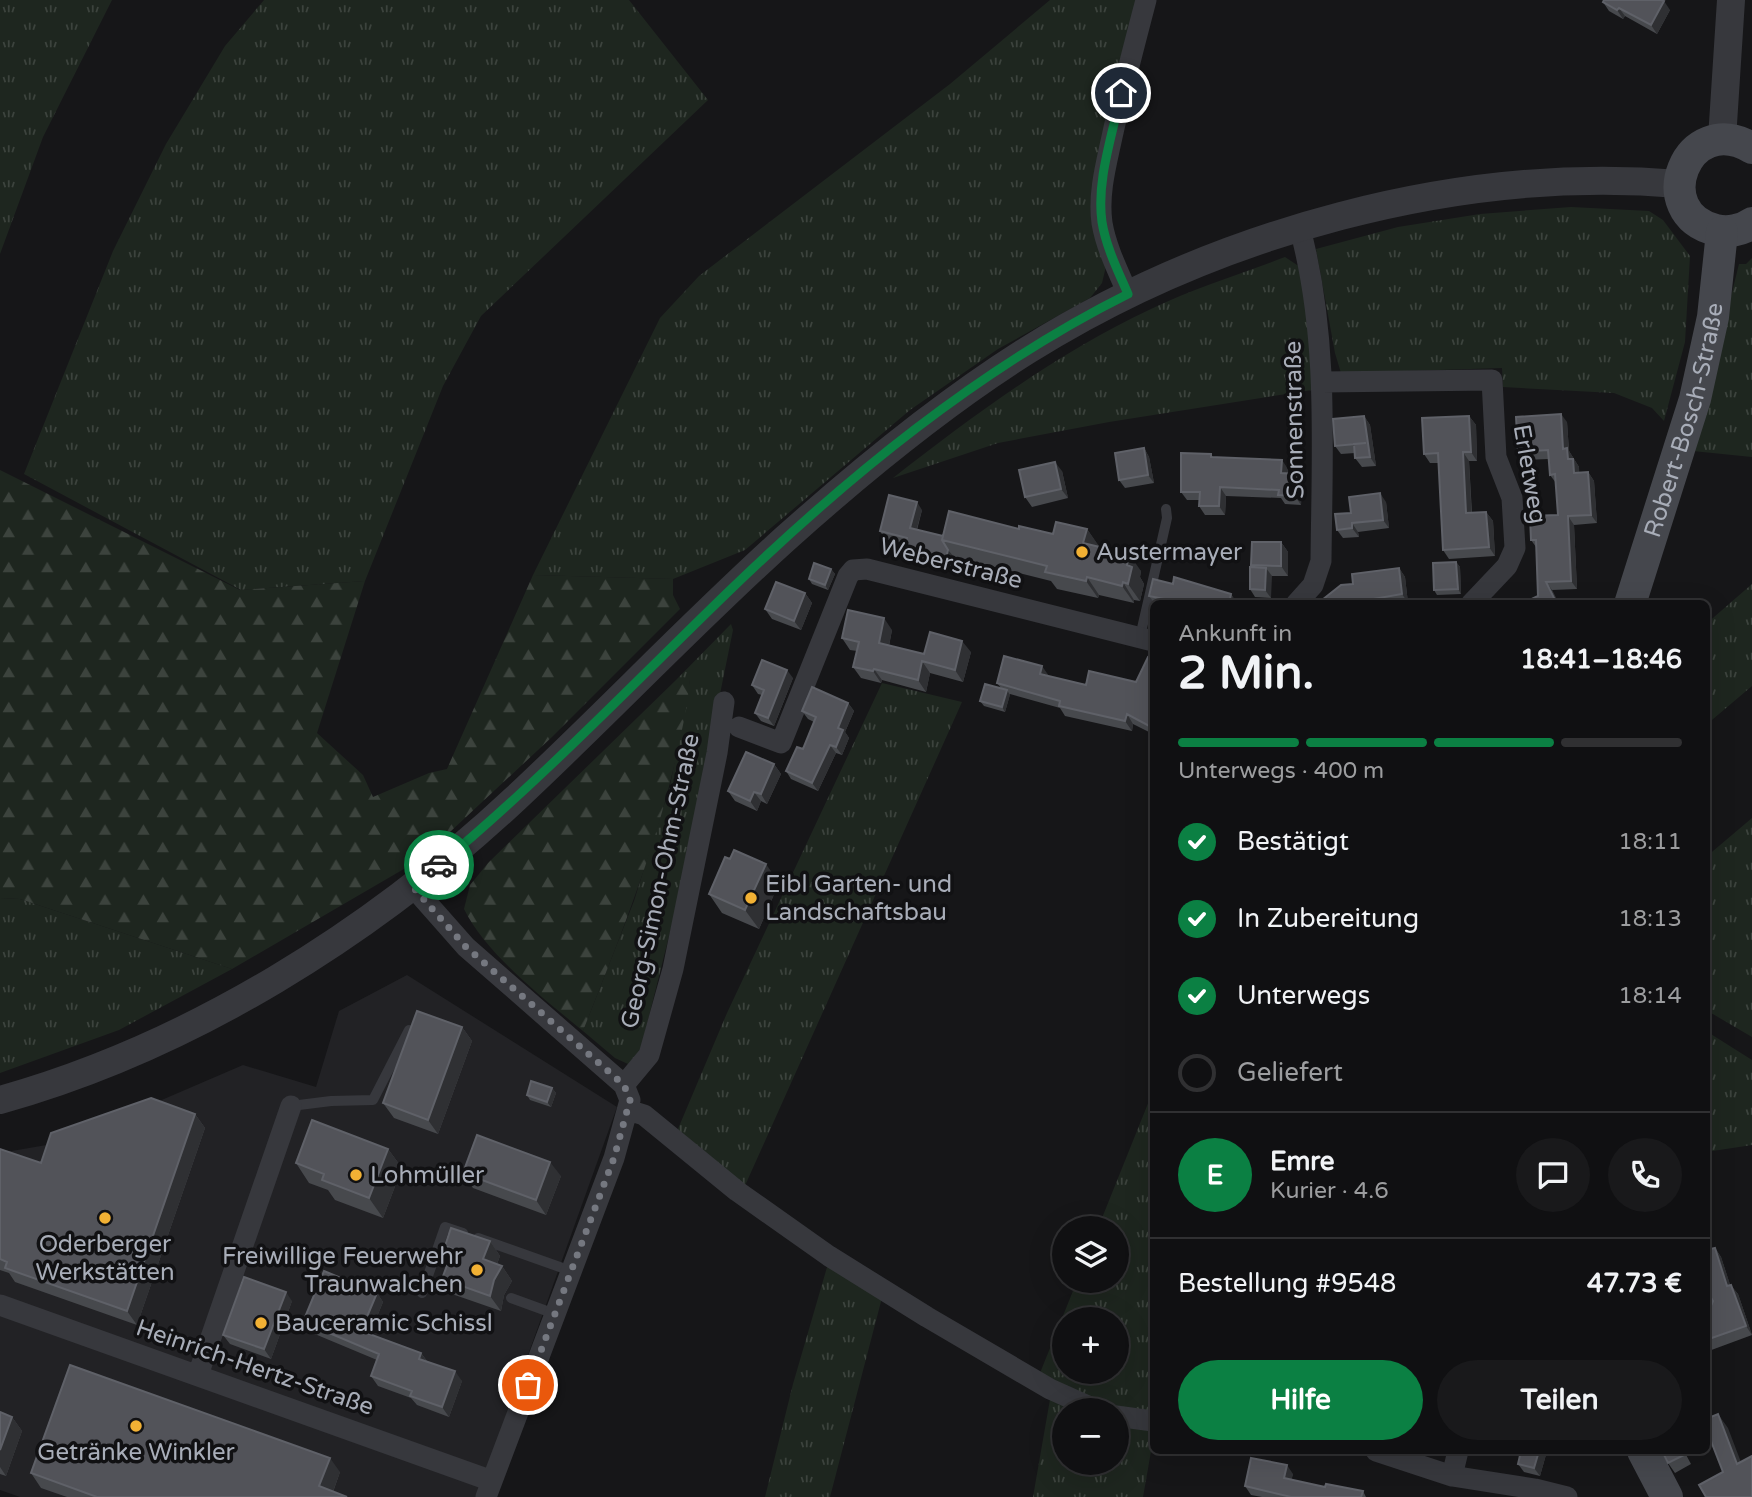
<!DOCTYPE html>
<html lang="de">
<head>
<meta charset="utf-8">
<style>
	:root { --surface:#101012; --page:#19191b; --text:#f1f3f6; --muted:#9c9d9f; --line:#303032; --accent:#0b8043 }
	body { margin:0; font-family:"Varela Round",sans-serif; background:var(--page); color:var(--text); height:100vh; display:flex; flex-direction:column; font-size:26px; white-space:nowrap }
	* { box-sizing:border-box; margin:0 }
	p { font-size:23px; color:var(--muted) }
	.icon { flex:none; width:38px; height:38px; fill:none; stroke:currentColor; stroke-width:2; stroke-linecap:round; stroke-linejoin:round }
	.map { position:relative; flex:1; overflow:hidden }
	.panel { position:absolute; left:1150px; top:600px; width:560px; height:854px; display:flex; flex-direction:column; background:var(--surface); border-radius:10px; box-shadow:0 7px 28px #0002,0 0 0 2px var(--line) }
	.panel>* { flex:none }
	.buttons { position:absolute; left:1052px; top:1216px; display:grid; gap:14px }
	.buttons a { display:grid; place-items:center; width:77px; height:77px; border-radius:50%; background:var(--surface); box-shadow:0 7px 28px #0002,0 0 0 2px var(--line); font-size:35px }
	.pin { position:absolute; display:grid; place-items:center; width:60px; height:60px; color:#fff; margin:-30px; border:4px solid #fff; border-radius:50%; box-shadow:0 2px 7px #0007 }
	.courier { position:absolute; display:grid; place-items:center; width:70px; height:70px; margin:-35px; border:5px solid #0b8043; border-radius:50%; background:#fff; color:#222; box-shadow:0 2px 9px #0007 }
	.head em { font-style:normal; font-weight:800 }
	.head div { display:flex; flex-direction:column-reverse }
	.head { display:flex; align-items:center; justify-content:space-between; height:119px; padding:0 28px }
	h1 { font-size:46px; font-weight:800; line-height:52px }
	.bar { display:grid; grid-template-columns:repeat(4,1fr); gap:10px 7px; align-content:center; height:84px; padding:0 28px }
	.bar i { height:9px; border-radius:5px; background:var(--line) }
	.bar .active { background:var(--accent) }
	.bar p { grid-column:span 4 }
	.line { display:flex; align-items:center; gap:18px; padding:0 28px; border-top:2px solid var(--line) }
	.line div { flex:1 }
	.round { display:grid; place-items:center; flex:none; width:74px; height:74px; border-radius:37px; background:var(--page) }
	ol { padding:0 28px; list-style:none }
	li { display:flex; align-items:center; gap:21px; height:77px }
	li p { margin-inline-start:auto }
	li .icon { padding:7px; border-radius:50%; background:var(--accent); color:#fff; stroke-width:4 }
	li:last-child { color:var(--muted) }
	li i { width:38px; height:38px; border:4px solid var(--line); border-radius:50% }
	.primary-button { display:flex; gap:14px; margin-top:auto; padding:14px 28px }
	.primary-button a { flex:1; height:80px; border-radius:42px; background:var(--accent); color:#fff; font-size:28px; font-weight:800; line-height:80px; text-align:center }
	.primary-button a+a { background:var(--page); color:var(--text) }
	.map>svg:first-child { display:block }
	.built { fill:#222225 }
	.grass { fill:url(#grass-tufts); fill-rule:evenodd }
	.forest { fill:url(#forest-firs) }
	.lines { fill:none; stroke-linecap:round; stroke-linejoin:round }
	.service { stroke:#37383d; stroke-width:10 }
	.minor { stroke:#37383d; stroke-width:21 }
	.tertiary { stroke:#37383d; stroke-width:28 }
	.secondary { stroke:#45474d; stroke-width:32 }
	.wall { fill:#47494d }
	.shaded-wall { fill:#2f3033 }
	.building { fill:#525359; stroke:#5f6168; stroke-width:2 }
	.done { stroke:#757880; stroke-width:7; stroke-dasharray:0 12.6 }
	.route { stroke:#0b8043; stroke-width:9 }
	.poi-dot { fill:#f2b134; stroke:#111113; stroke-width:2.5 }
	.labels { text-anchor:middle; stroke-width:7; stroke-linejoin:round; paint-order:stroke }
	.street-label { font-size:24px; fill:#a8adb8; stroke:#111113 }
	.poi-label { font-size:24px; fill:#a8adb8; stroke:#111113; text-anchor:start }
</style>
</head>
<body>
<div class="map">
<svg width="1752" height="1497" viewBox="0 0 1752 1497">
	<defs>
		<pattern id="grass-tufts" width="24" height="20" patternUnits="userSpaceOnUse" patternTransform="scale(1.75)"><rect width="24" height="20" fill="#1e261f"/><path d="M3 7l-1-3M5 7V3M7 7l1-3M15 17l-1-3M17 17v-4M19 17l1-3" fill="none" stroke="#3c433d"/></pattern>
		<pattern id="forest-firs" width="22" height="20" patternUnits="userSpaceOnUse" patternTransform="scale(1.75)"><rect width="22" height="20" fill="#1e261f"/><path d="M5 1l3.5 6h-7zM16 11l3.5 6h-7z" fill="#3c433d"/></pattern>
	</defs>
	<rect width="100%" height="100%" fill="#161618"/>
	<path class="built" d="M407 975 617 1107 477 1497H20L0 1490V1153L64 1142 243 1065 316 1087 339 1011Z"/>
	<path class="grass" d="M0 0H112L43 137 0 254Z
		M264 0H629L708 100 481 316 443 386 365 581 241 590 24 474 113 251 166 144 225 46Z
		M1050 0H1140L1117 92 1107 262 1102 283 1090 298 998 349 910 410 745 550 673 579 533 575 660 318 699 276 950 84Z
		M1571 207 1649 211 1663 220 1690 256 1685 342 1664 421 1652 408 1614 393 1503 387 1502 368 1341 373 1335 353 1316 249 1398 227 1480 214Z
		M1285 257 1300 267 1311 326 1312 390 1109 422 998 443 893 478C974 415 1057 353 1151 309 1194 288 1241 274 1285 257Z
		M1752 258V457L1693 451 1739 264H1746Z
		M1752 584V686L1706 725V624Z
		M731 624 733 630 679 896 640 1052 635 1061 628 1064 615 1058 583 1031 634 901 670 786 690 680H676Z
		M882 683 962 702 743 1190 675 1136 727 1013Z
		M1752 818V1037L1706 1010V857Z
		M0 898 20 899 232 969 119 1030 0 1073Z
		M1706 1031 1752 1060V1145L1706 1152Z
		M1153 1091V1417L1114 1410 1089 1403 1038 1378 1077 1281H1116V1228H1098ZM1064 1320H1116V1372H1064Z
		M830 1257 884 1290 830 1497H765L793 1384Z
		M1052 1388 1103 1410H1064V1463H1116L1117 1415 1153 1422V1440L1143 1497H1033Z"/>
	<path class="forest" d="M0 470 240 590 365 581 317 733 363 775 373 797 429 773 447 769 533 575 673 579V595L680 609 552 737 421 859 232 969 20 899 0 898Z
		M676 680H690C688 705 682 729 677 753 656 849 619 940 583 1031 544 999 486 954 464 909L470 885 488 863Z"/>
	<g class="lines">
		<path class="service" d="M1140 637 1167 518 1166 509
			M291 1106 331 1101 373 1100 409 1030
			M478 1238 571 1271
			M422 1293 445 1227 463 1233
			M511 1298 555 1314"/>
		<path class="minor" d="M1128 294C1118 271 1106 247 1102 223 1098 194 1106 165 1112 137 1122 91 1134 46 1146 0
			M1322 382 1492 380 1496 457 1512 498 1515 548 1507 566 1471 604
			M1296 604 1313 585 1321 561C1322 450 1329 337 1300 229
			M739 727 781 743 848 576 853 570 867 569 1153 641
			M413 887 466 947 624 1085 630 1100 614 1158 486 1497
			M624 1085 649 1055 673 969 717 753 724 702
			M628 1110 644 1115 737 1191 829 1256 927 1317 1050 1389 1097 1410
			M0 1305 492 1481
			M198 1375 291 1106
			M1116 1416 1153 1421
			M1376 1451 1452 1476 1535 1489 1567 1497
			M1452 1476 1458 1451"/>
		<path class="tertiary" d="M1722 139 1731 0
			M0 1100C190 1047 372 933 516 798 607 713 693 622 786 538 862 470 942 404 1028 350 1215 233 1458 165 1679 184"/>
		<g class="secondary">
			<path d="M1752 148C1686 109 1647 214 1716 230 1728 233 1742 230 1752 223"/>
			<path id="s1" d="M1630 604 1695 399 1713 317 1722 232"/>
			<path d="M1643 1451 1667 1497"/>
		</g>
	</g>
	<path class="wall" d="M1603 2 1670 10 1657 34 1625 16 1623 19 1609 11Z
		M1364 416 1370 425 1376 466 1362 467 1355 458V453L1341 454 1335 446Z
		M1469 416 1476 425 1477 461H1469L1472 513 1486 512 1493 521 1495 556 1449 559 1443 550 1439 463H1430L1424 454Z
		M1567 422 1569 451 1579 467V473L1588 472 1594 481 1597 523 1574 525 1577 589 1552 590 1559 604H1521L1538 596 1536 547 1531 540 1558 515 1556 483 1550 475 1549 459 1524 460 1518 452Z
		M1144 448 1149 457 1154 483 1125 488 1119 480Z
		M1211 454 1213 457 1288 469V474H1296L1302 483 1301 505 1285 504 1281 498 1226 496 1225 515H1205L1199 506V500H1187L1181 492Z
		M1062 471 1068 498 1032 507 1025 497Z
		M1386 502 1389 528 1358 532 1359 537 1343 538 1337 530 1351 513Z
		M922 510 917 530 943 536 1019 529 1053 534 1087 529 1099 547 1141 571 1140 577 1144 584 1140 601 1134 600V603L1099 595 1098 598 1057 589 1051 581 954 557 951 566 910 555 905 548 906 544 885 539 880 531Z
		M1281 542 1288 552V576H1271V598L1255 597 1250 589 1253 567 1251 565Z
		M1456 562 1460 567 1461 594 1437 595 1434 590Z
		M1399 568 1405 577 1408 603 1402 604H1317L1353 584Z
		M831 569 835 574 828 590 812 584 809 579Z
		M1173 584 1231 594 1237 604H1155L1149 596Z
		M805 593 812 603 801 630 772 619 765 609Z
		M892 630 889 646 924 654 971 652 963 682 930 673 926 692 882 680 881 683 861 678 853 667 857 651 850 650 842 638Z
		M1153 659V734L1133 724 1132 731 1065 716 1060 708 1010 694 1005 712 984 706 980 701 1001 688 997 683 1049 676 1086 685 1136 682Z
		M793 678 774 726 761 721 755 713 762 695 758 694 752 685Z
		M848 703 854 711 845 732 849 738 842 755 836 753 818 791 791 779 786 771 803 749 814 722 808 719 802 711Z
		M774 764 781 774 767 804 761 801 757 811 735 801 728 791Z
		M730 859 779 883 759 929 722 913 709 894Z
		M462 1027 472 1041 438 1134 394 1118 383 1103Z
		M552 1088 556 1093 551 1107 530 1100 527 1095Z
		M195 1114 205 1128 137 1325 15 1282 9 1273 0 1270V1149L41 1163Z
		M388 1149 402 1168 383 1218 335 1200 328 1190 309 1183 296 1163Z
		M463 1173 561 1176 546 1215 473 1188Z
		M1706 1216 1711 1229 1706 1231Z
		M490 1241 500 1256 497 1264 502 1266 512 1281 504 1295 501 1311 452 1294 442 1279 451 1254 445 1246Z
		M1715 1248 1721 1257 1730 1285 1738 1294 1752 1335 1706 1352V1310L1710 1308 1712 1303 1706 1306V1250Z
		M377 1293 383 1302 370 1334 421 1353 427 1361 462 1381 449 1417 417 1405 411 1398 378 1386 371 1376 377 1360 310 1332 303 1322Z
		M292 1301 271 1359 230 1344 223 1335Z
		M0 1412 12 1417 22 1431 6 1476 0 1474Z
		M1547 1451 1540 1476 1524 1472 1518 1464Z
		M1684 1451 1691 1464 1675 1473 1668 1463Z
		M340 1472 333 1492 347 1497H67L41 1488 31 1473Z
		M1293 1474 1291 1480 1325 1487 1363 1491 1366 1497H1262L1251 1495 1245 1486Z"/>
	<path class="shaded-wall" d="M1664 1 1670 10 1657 34 1651 25Z
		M1619 8 1625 16 1623 19 1617 10Z
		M1561 414 1567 422 1569 451 1579 467 1580 482 1574 473 1563 449Z
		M1364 416 1370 425 1376 466 1370 457Z
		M1469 416 1476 425 1477 461 1471 452Z
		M1144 448 1149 457 1154 483 1148 475Z
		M1463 452 1469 461 1472 522 1466 513Z
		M1282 460 1288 469 1287 482 1281 473Z
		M1055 462 1062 471 1068 498 1061 489Z
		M1588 472 1594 481 1597 523 1591 515Z
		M1296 474 1302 483 1301 505 1295 496Z
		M1220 487 1226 496 1225 515 1219 506Z
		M1380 493 1386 502 1389 528 1383 520Z
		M917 502 922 510 915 535 910 528Z
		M1486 512 1493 521 1495 556 1489 547Z
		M1568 516 1574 525 1577 589 1571 581Z
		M1352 523 1358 532 1359 537 1352 528Z
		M1087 529 1099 546 1095 560 1083 543Z
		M1281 542 1288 552V576L1281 566Z
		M948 550 954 557 951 566 946 558Z
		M1129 554 1141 571 1140 577 1144 584 1140 601 1128 584 1127 565Z
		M1456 562 1460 567 1461 594 1458 589Z
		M1266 568 1272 576 1271 598 1265 590Z
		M1399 568 1405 577 1408 603 1402 594Z
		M831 569 835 574 828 590 825 585Z
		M1087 577 1099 595 1098 598 1086 581Z
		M1123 582 1134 600V603L1122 586Z
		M1546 582 1552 590 1559 604H1557Z
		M805 593 812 603 801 630 794 621Z
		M1231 594 1237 603V604H1229Z
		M884 618 892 630 887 655 879 643Z
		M962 641 971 652 963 682 955 670Z
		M922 661 930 673 926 692 918 680Z
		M1042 666 1049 676 1040 674Z
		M874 669 882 680 881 683 873 671Z
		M787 670 793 678 774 726 768 718Z
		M1007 690 1010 695 1005 712 1002 707Z
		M848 703 854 711 845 732 849 738 842 755 836 747 838 728Z
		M1127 714 1133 724 1132 731 1125 721Z
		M830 745 836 753 818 791 812 783Z
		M774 764 781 774 767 804 761 794Z
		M754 792 761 801 757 811 750 801Z
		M766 864 779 883 759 929 745 910Z
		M462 1027 472 1041 438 1134 428 1120Z
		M552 1088 556 1093 551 1107 547 1102Z
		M195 1114 205 1128 137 1325 127 1311Z
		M388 1149 402 1168 383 1218 369 1198Z
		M550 1162 561 1176 546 1215 536 1200Z
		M490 1241 500 1256 493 1274 483 1259Z
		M1715 1248 1721 1257 1734 1296 1727 1286Z
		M502 1266 512 1281 504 1295 501 1311 490 1296 494 1280Z
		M1731 1285 1738 1294 1752 1335 1746 1326Z
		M286 1292 292 1301 271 1359 264 1349Z
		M377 1293 383 1302 367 1341 361 1331Z
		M421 1353 428 1363 419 1359Z
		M455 1371 462 1381 449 1417 442 1407Z
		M1718 1414 1728 1428 1747 1478 1737 1464Z
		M12 1417 22 1431 6 1476 0 1467V1450Z
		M1539 1451H1547L1540 1476 1534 1468Z
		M330 1458 340 1472 331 1497 319 1486Z
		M1287 1465 1293 1474 1290 1487 1284 1478Z"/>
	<path class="building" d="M1604 0H1661L1664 1 1651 25 1619 8 1617 10 1603 2Z
		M1561 414 1563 449 1567 448 1568 459H1573L1574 473 1588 472 1591 515 1568 516 1571 581 1546 582 1557 604H1521L1538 596 1536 540H1531L1530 516 1558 515 1555 474 1550 475 1548 450 1518 452 1516 417Z
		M1364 416 1370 457 1355 458 1354 444 1366 443 1335 446 1333 419Z
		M1469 416 1471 452H1463L1466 513 1486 512 1489 547 1443 550 1438 453 1424 454 1422 418Z
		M1144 448 1148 475 1119 480 1115 453Z
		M1181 453 1211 454V457L1282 460 1281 473 1296 474 1295 496 1278 495 1279 490 1220 487 1219 506H1199L1200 492H1181Z
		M1055 462 1061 489 1025 497 1019 470Z
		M1380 493 1383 520 1352 523V528L1337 530 1335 514 1351 513 1349 497Z
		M889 495 917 502 910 528 943 536 942 540 948 550 946 558 905 548 907 538 880 531Z
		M949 511 1019 529V526L1053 534 1056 522 1087 529 1083 543 1129 554 1127 565 1132 567 1128 584 1123 582 1122 586 1087 577 1086 581 1045 572 1047 566 942 540Z
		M1252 542H1281V566L1251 565Z
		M1456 562 1458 589 1434 590 1433 563Z
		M814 563 831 569 825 585 809 579Z
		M1250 567 1266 568 1265 590 1250 589Z
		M1399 568 1402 594 1345 604H1317L1341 585 1353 584 1352 574Z
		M1174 577 1231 594 1229 604H1168L1169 600 1149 596 1153 579 1173 584Z
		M776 582 805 593 794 621 765 609Z
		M848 610 884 618 879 643 924 654 930 632 962 641 955 670 922 661 918 680 874 669 873 671 853 667 859 642 842 638Z
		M1004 656 1042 666 1040 674 1086 685 1089 671 1136 682 1148 657 1153 659V728L1127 714 1125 721 1059 706 1060 701 997 683Z
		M762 660 787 670 768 718 755 713 764 690 752 685Z
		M985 684 1007 690 1002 707 980 701Z
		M812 687 848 703 838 728 843 730 836 747 830 745 812 783 786 771 797 747 803 749 816 717 802 711Z
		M746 752 774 764 761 794 754 792 750 801 728 791Z
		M734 850 766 864 745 910 709 894 725 857 730 859Z
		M417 1011 462 1027 428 1120 383 1103Z
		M531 1081 552 1088 547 1102 527 1095Z
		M151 1098 195 1114 127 1311 5 1268 7 1262 0 1259V1149L41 1163 51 1133Z
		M312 1120 388 1149 369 1198 322 1180 324 1174 296 1163Z
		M477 1135 550 1162 536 1200 463 1173Z
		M451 1228 490 1241 483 1259 502 1266 494 1280 490 1296 442 1279 453 1249 445 1246Z
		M1715 1248 1727 1286 1731 1285 1746 1326 1706 1340V1310L1710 1308 1713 1301 1710 1296 1706 1294V1250Z
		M324 1271 377 1293 361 1331 421 1353 419 1359 455 1371 442 1407 410 1396 412 1391 371 1376 379 1354 303 1322Z
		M244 1277 286 1292 264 1349 223 1335Z
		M70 1365 330 1458 319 1486 347 1497H97L31 1473Z
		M0 1412 12 1417 0 1450Z
		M1718 1414 1737 1464 1752 1456V1497H1706L1699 1485 1723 1472 1706 1428V1419Z
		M1521 1451H1539L1534 1468 1518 1464Z
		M1662 1451H1682L1684 1455 1668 1463Z
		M1251 1458 1287 1465 1284 1478 1325 1487 1326 1484 1363 1491 1361 1497H1291L1245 1486Z"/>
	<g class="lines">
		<path class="done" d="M439 865 413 887 466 947 624 1085 630 1100 614 1158 528 1385"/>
		<path class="route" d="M439 865C540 781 632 685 727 593 846 478 978 369 1128 294 1118 271 1106 247 1102 222 1096 180 1113 134 1121 93"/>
	</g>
	<g class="poi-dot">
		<circle cx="1082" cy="552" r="7"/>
		<circle cx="751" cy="898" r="7"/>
		<circle cx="356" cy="1175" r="7"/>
		<circle cx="105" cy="1218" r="7"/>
		<circle cx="477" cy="1270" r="7"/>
		<circle cx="261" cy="1323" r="7"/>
		<circle cx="136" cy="1426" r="7"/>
	</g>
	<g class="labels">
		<g class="street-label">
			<text dy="8" stroke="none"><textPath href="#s1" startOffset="192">Robert-Bosch-Straße</textPath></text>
			<text transform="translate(1294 420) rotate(-91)" y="8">Sonnenstraße</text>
			<text transform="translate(1530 474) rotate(80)" y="8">Erletweg</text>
			<text transform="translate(951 563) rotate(14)" y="8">Weberstraße</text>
			<text transform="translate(660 881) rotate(-78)" y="8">Georg-Simon-Ohm-Straße</text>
			<text transform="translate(255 1367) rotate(19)" y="8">Heinrich-Hertz-Straße</text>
		</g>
		<g class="poi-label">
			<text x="1096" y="560">Austermayer</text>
			<text x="765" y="892">Eibl Garten- und<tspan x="765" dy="28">Landschaftsbau</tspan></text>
			<text x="370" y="1183">Lohmüller</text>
			<text x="105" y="1252" text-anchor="middle">Oderberger<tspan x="105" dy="28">Werkstätten</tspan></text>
			<text x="463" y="1264" text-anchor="end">Freiwillige Feuerwehr<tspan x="463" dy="28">Traunwalchen</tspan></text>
			<text x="275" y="1331">Bauceramic Schissl</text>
			<text x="136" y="1460" text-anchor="middle">Getränke Winkler</text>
		</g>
	</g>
</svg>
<div class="buttons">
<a><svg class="icon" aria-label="layers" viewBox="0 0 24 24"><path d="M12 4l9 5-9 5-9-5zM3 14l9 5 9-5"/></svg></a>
<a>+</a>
<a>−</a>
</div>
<div class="pin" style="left:528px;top:1385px;background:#ea580c"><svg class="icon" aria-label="bag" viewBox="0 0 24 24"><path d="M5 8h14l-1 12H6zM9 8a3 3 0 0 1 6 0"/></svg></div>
<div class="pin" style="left:1121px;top:93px;background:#1f2937"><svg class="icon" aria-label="home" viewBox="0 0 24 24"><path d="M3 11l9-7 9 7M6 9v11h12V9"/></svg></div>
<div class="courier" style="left:439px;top:865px"><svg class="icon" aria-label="car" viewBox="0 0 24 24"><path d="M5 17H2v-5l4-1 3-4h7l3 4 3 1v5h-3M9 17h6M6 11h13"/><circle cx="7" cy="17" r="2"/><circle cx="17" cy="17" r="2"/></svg></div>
<section class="panel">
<div class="head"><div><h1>2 Min.</h1><p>Ankunft in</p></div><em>18:41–18:46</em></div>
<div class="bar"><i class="active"></i><i class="active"></i><i class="active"></i><i></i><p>Unterwegs · 400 m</p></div>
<ol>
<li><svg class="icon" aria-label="check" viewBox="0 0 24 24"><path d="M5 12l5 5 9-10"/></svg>Bestätigt<p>18:11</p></li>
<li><svg class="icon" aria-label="check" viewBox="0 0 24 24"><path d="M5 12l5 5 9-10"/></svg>In Zubereitung<p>18:13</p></li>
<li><svg class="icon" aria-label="check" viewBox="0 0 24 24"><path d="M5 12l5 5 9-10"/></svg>Unterwegs<p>18:14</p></li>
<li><i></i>Geliefert</li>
</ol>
<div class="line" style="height:126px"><b class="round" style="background:var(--accent);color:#fff">E</b><div><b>Emre</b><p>Kurier · 4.6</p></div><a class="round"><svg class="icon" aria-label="chat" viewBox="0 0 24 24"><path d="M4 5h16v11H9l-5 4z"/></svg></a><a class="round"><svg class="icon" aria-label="phone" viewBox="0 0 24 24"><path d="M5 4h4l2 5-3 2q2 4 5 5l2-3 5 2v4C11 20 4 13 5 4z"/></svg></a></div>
<div class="line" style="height:91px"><div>Bestellung #9548</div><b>47.73 €</b></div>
<div class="primary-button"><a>Hilfe</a><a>Teilen</a></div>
</section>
</div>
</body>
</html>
